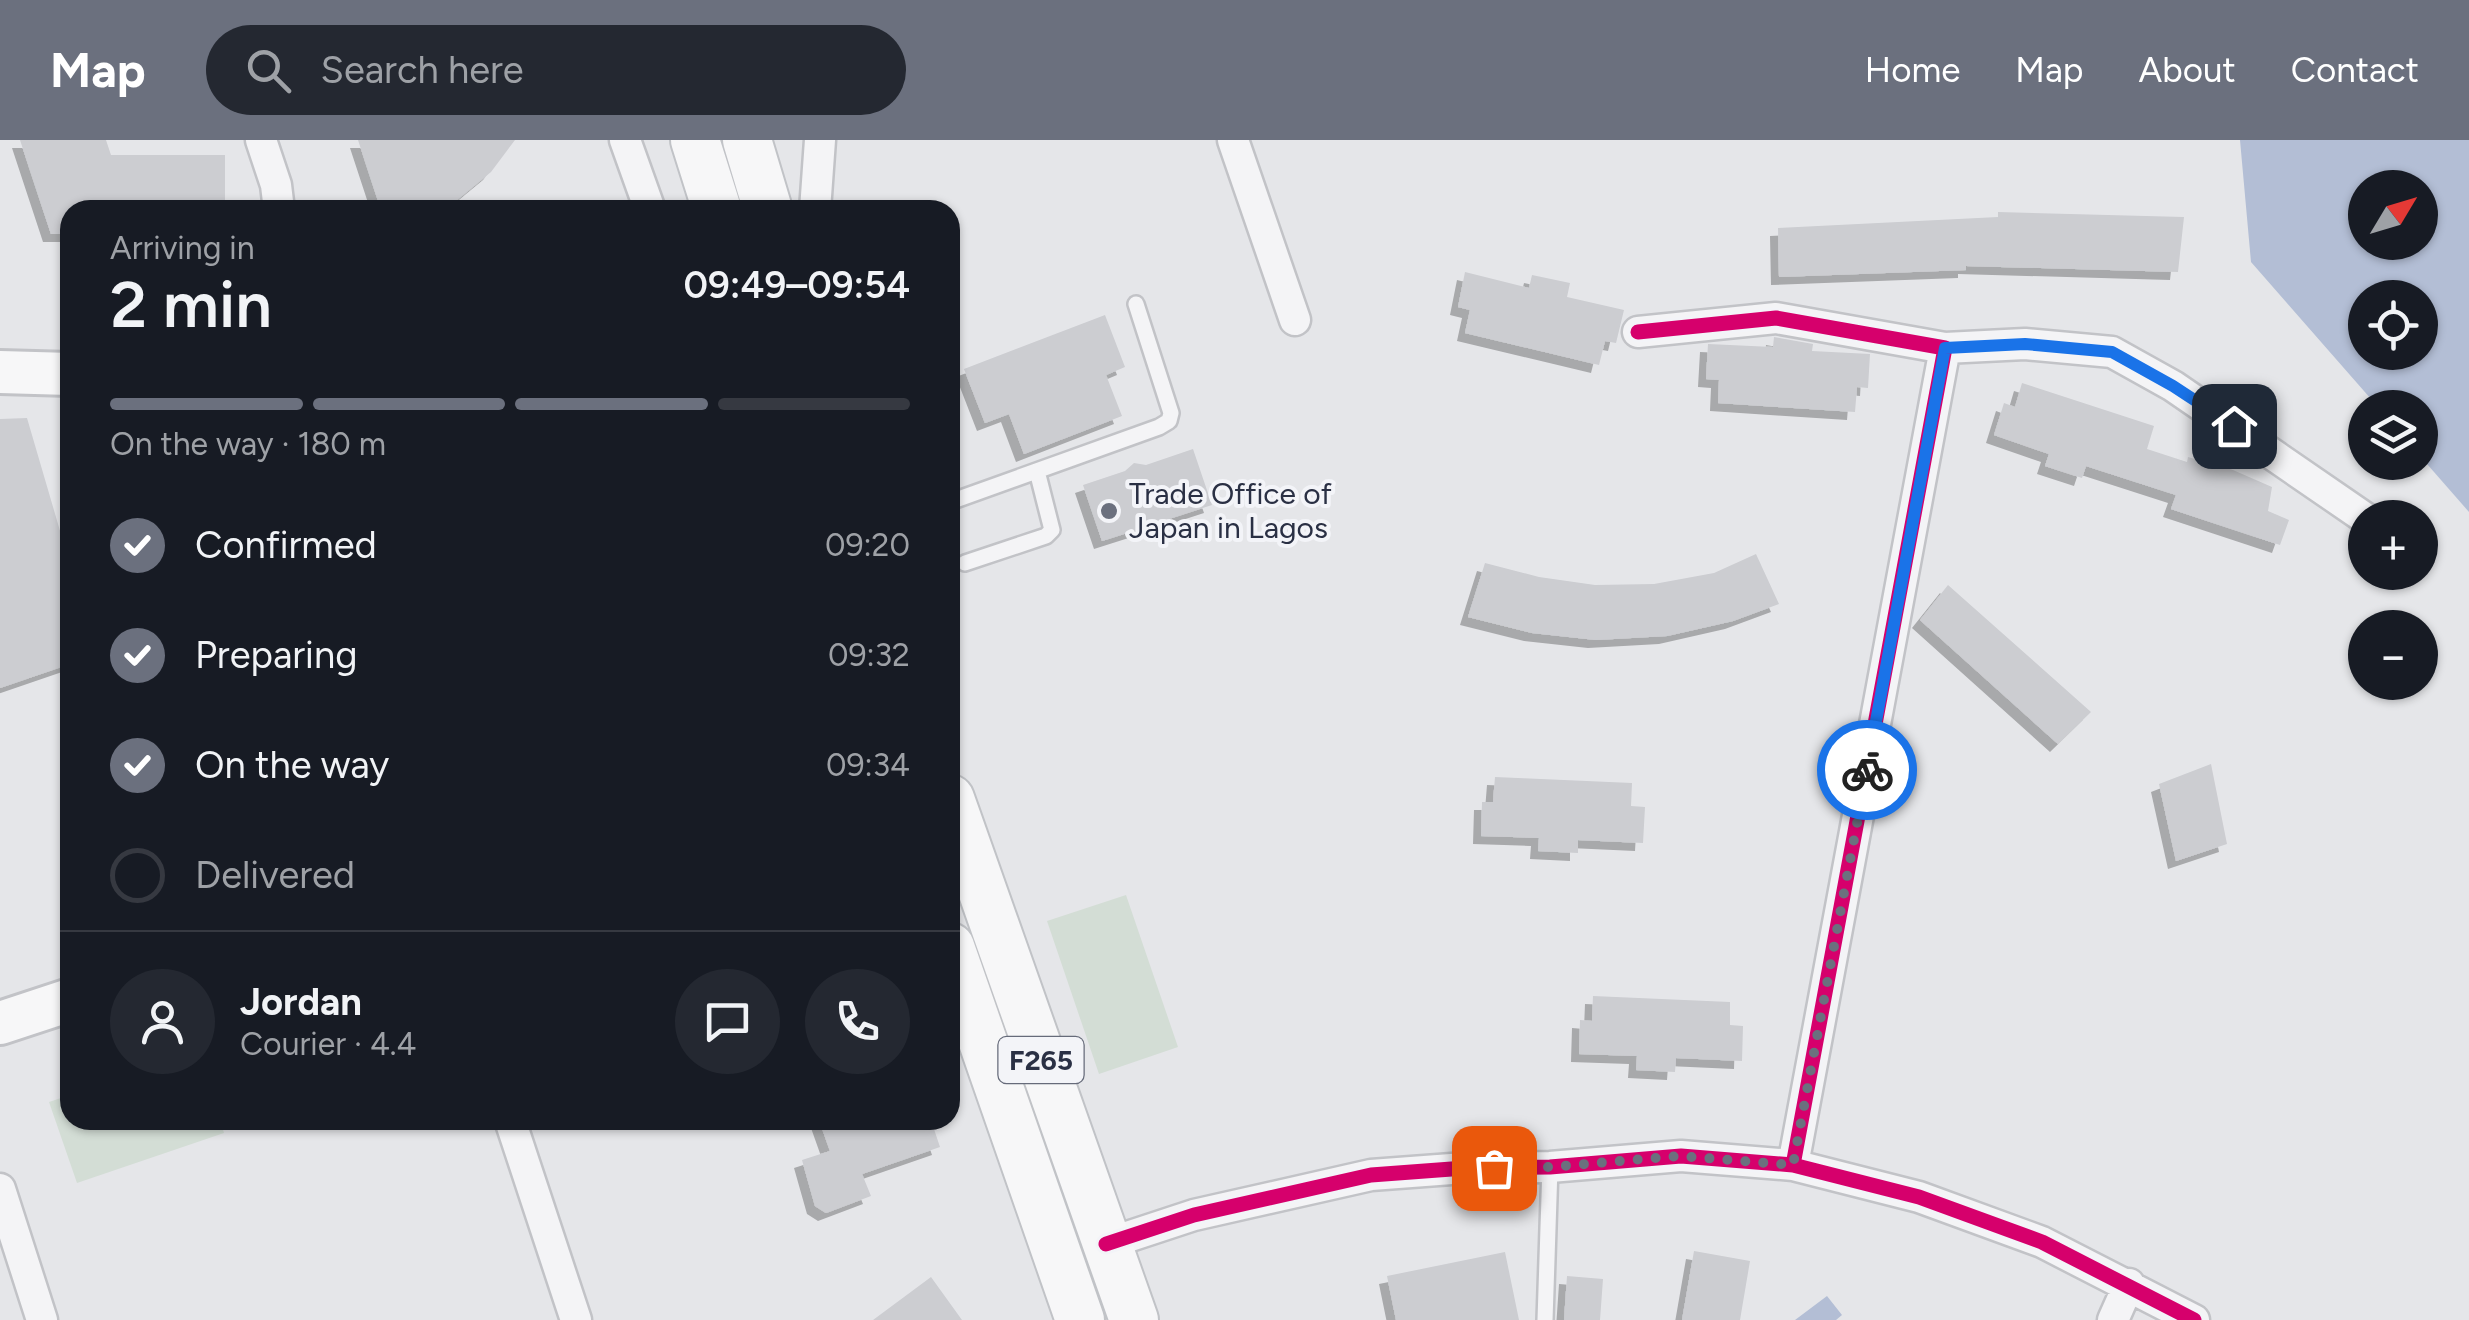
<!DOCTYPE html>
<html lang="en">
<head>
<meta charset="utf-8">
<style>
	:root { --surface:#171b24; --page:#242831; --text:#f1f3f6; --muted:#9ea1a6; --line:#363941; --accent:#6b707e }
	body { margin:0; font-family:Figtree,sans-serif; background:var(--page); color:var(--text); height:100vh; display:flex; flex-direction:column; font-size:38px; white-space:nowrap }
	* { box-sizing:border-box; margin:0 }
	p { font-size:32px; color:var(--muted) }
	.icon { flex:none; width:55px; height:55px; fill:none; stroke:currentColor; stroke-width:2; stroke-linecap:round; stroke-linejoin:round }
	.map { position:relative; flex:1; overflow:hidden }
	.sheet { position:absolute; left:60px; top:60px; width:900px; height:930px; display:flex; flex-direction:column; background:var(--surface); border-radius:30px; box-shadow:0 2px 8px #0004 }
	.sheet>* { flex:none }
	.needle { width:65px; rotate:52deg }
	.controls { position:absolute; left:2348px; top:30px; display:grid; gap:20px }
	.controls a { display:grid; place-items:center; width:90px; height:90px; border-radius:50%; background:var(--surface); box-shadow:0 2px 8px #0004; font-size:50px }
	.pin { position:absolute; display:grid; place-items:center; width:85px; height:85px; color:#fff; margin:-42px; border-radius:20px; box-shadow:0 5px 15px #0006 }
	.courier { position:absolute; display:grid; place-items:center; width:100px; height:100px; margin:-50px; border:8px solid #1a73e8; border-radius:50%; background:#fff; color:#222; box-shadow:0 2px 12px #0007 }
	.summary em { font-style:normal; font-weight:600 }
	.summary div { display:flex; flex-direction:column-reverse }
	.summary { display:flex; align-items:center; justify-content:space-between; height:170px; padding:0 50px }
	h1 { font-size:65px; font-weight:600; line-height:75px }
	.bar { display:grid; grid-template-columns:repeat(4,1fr); gap:15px 10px; align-content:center; height:120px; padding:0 50px }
	.bar i { height:12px; border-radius:8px; background:var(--line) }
	.bar .on { background:var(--accent) }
	.bar p { grid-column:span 4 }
	.line { display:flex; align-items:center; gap:25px; padding:0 50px; border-top:2px solid var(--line) }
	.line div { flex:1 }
	.round { display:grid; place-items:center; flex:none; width:105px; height:105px; border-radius:52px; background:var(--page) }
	ol { padding:0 50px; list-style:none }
	li { display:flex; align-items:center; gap:30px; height:110px }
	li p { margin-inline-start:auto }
	li .icon { padding:10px; border-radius:50%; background:var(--accent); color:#fff; stroke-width:4 }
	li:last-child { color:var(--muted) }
	li i { width:55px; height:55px; border:5px solid var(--line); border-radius:50% }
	header { display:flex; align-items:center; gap:60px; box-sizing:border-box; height:140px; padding:0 50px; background:var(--accent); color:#fff }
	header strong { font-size:48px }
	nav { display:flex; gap:55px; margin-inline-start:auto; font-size:35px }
	.search { width:700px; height:90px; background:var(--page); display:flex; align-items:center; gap:25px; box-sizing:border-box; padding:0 35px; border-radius:55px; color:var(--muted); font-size:38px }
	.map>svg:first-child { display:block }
	.green { fill:#d3ddd5 }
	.water { fill:#b3bed5; fill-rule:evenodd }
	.building { fill:#cccdd1; filter:url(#shadow) }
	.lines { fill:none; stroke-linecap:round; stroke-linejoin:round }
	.lane-casing { stroke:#c2c3c7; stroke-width:20 }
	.street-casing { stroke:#c2c3c7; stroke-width:35 }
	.secondary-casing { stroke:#c2c3c7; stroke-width:48 }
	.primary-casing { stroke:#c1c3c7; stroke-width:52 }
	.lane { stroke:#f4f4f6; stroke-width:15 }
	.street { stroke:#f4f4f6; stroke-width:30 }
	.secondary { stroke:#f7f7f8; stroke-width:42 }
	.primary { stroke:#f7f7f8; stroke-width:48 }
	.cycleway-casing { stroke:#f3f4f8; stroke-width:21 }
	.cycleway { stroke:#d6006c; stroke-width:15 }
	.done { stroke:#6b707e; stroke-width:10; stroke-dasharray:0 18 }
	.route { stroke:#1a73e8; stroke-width:12 }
	.poi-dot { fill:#6b707e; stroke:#f3f4f8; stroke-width:4 }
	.labels { text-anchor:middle; stroke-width:8; stroke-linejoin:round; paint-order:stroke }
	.shield { fill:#f3f4f8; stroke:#666b7a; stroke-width:2.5 }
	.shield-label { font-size:28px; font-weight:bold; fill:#2a3044 }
	.poi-label { font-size:30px; fill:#2a3044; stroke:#f3f4f8; text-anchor:start }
</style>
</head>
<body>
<header>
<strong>Map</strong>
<div class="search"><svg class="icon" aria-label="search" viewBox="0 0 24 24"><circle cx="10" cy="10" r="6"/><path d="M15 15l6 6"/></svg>Search here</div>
<nav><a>Home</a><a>Map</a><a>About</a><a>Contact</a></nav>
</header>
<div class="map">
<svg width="2469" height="1180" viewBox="0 0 2469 1180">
	<defs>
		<filter id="shadow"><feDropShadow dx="-8" dy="8" stdDeviation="0" flood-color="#0004"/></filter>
	</defs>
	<rect width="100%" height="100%" fill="#e5e6e9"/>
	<path class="green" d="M1126 755 1178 907 1099 934 1047 781Z
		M70 955V980H220L224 993 77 1043 49 962Z"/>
	<path class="water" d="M2240 0H2469V372L2420 316V268L2378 267 2251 122ZM2365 48H2420V102H2365ZM2365 158H2420V212H2365Z
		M1827 1156 1842 1175 1836 1180H1795Z"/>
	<path class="building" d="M20 0H106L111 15H225V70H70V94H51Z
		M358 0H515L491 32 445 70H381Z
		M1998 72 2184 77 2178 132 1966 126V130L1779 137 1778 88 1998 77Z
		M1465 132 1529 148 1532 135 1570 143 1567 157 1624 170 1616 203 1605 201 1599 225 1465 193 1470 170 1458 167Z
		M1105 175 1125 227 1106 235 1122 276 1024 314 1009 274 985 283 964 229Z
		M1774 197 1813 204 1812 211 1870 214 1868 248 1857 247 1855 272 1718 263 1719 240 1706 239 1708 204 1773 207Z
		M2022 243 2154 286 2147 309 2187 322 2188 317 2233 330 2272 347 2268 371 2289 380 2280 405 2171 369 2176 355 2086 326 2082 338 2045 326 2049 314 1994 295 2004 263 2015 267Z
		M27 278 70 425V524L0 548V279Z
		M1193 309 1212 365 1166 380 1157 387H1146L1102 401 1083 345 1125 331 1134 323 1146 325Z
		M1756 414 1779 464 1733 481 1667 496 1596 500 1532 493 1468 477 1485 423 1539 437 1595 445 1654 444 1714 433Z
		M1948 445 2091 572 2058 604 1920 480Z
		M2211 624 2227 704 2176 721 2159 644Z
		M1495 637 1632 643 1631 666 1645 667 1643 703 1578 700V713L1538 711 1539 698 1481 696 1482 662H1493Z
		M1593 856 1730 862V885L1743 886 1742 921 1676 918 1675 932 1636 930 1637 916 1579 914 1580 880 1592 881Z
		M819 980H931L940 1007 862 1034 871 1056 826 1073 815 1066 802 1020 830 1011Z
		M1694 1111 1750 1121 1740 1180H1682Z
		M1505 1112 1519 1180H1396L1387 1136Z
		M1567 1136 1603 1139 1600 1180H1564Z
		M931 1137 962 1180H873Z"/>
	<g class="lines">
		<g class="lane-casing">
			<path id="lane" d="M950 362 1159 287 1169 281 1171 273 1136 164
				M965 423 1046 396 1052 390 1037 331
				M1545 1180 1550 1027"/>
		</g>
		<g class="street-casing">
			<path id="street" d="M261 0 276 45 279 70
				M625 0 650 70
				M1233 0 1295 180
				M815 70 820 0
				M1638 192 1776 178 1945 208 1793 1025
				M1945 208 2025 204 2112 212 2173 246 2365 378
				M510 980 576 1180
				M0 1049 42 1180
				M1106 1104 1194 1075 1371 1035 1465 1028 1550 1027 1681 1016 1793 1025 1919 1057 2042 1102 2194 1180
				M2113 1180 2129 1144"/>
		</g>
		<g class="secondary-casing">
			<path id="secondary" d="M0 232 70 234
				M0 883 70 860"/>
		</g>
		<g class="primary-casing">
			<path id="primary" d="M695 0 717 70
				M747 0 768 70
				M950 659 1134 1180
				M950 807 1080 1180"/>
		</g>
		<use href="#lane" class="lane"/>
		<use href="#street" class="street"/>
		<use href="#secondary" class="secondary"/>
		<use href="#primary" class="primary"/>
		<g class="cycleway-casing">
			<path id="cycleway" d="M1638 192 1776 178 1945 208 1793 1025
				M1106 1104 1194 1075 1371 1035 1465 1028 1550 1027 1681 1016 1793 1025 1919 1057 2042 1102 2194 1180"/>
		</g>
		<use href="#cycleway" class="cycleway"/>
	</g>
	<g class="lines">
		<path class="done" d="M1494 1028 1550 1027 1680 1016 1793 1025 1867 630"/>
		<path class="route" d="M1867 630 1945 208 2025 204 2112 212 2173 246 2234 286"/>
	</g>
	<circle class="poi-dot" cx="1109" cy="371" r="10"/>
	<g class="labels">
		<rect class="shield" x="998.5" y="897" width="85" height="46" rx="8"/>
		<g class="shield-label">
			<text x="1041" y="930">F265</text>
		</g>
		<g class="poi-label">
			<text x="1129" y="364">Trade Office of<tspan x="1129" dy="34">Japan in Lagos</tspan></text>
		</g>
	</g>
</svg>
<div class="controls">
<a><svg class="needle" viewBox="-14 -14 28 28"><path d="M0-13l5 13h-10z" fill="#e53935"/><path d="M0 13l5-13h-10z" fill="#9ea1a6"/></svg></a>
<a><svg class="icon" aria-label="locate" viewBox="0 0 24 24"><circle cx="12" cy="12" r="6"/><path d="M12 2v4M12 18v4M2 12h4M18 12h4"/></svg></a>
<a><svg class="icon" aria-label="layers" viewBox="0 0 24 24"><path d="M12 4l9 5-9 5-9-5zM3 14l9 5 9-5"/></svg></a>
<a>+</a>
<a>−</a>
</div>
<div class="pin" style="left:1494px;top:1028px;background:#ea580c"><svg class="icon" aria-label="bag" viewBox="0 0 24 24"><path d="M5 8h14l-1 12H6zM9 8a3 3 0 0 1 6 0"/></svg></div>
<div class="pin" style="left:2234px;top:286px;background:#1f2937"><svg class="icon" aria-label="home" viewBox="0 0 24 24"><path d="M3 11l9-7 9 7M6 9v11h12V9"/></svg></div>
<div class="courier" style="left:1867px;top:630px"><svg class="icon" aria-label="bike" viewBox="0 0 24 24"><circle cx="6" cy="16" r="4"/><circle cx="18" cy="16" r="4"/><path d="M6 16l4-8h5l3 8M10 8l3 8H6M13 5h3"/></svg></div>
<section class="sheet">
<div class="summary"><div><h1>2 min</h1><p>Arriving in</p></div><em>09:49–09:54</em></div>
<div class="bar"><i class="on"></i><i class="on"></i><i class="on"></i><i></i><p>On the way · 180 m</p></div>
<ol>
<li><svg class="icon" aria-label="check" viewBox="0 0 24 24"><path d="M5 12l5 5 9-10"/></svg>Confirmed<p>09:20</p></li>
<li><svg class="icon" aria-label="check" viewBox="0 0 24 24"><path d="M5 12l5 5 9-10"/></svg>Preparing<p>09:32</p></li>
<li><svg class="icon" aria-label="check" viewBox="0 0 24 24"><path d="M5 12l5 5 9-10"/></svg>On the way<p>09:34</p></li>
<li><i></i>Delivered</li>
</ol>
<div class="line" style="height:180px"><a class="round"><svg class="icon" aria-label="person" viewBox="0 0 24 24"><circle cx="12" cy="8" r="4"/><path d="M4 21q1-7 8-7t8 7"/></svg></a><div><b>Jordan</b><p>Courier · 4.4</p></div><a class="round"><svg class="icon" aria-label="chat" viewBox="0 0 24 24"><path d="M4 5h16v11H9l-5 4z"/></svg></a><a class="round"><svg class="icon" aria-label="phone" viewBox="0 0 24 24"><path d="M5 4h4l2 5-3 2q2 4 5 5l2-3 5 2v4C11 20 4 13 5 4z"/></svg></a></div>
</section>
</div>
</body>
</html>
